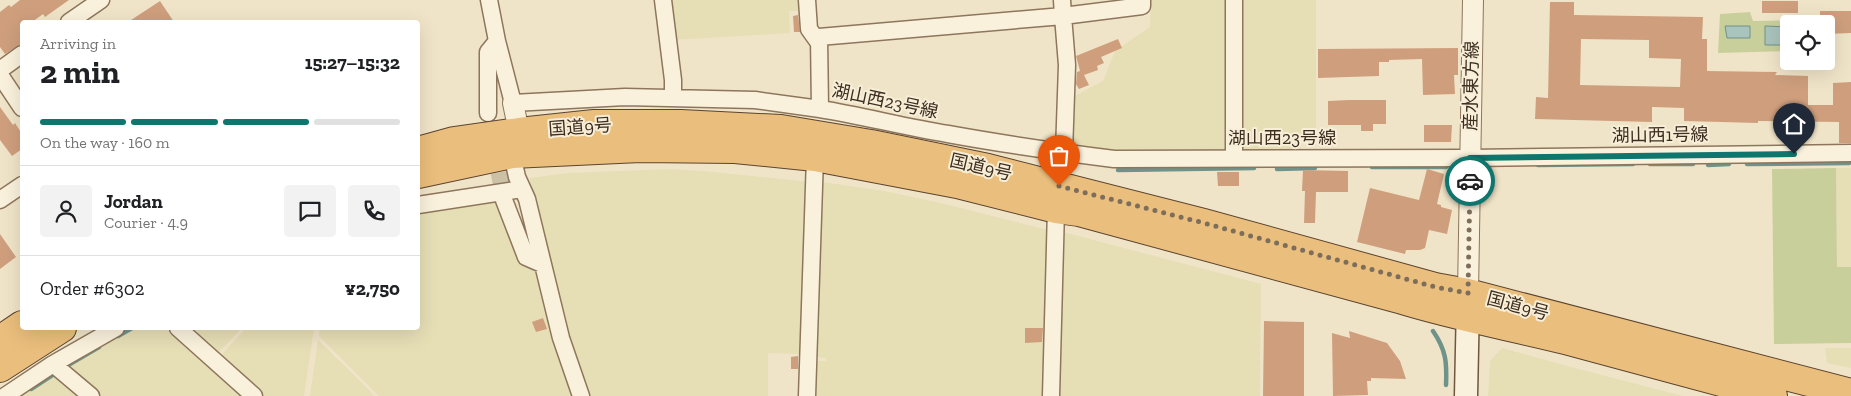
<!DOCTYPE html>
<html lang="en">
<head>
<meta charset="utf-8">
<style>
	:root { --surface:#fff; --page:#f2f2f2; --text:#202124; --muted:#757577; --line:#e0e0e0; --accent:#0f766e }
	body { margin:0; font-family:"Zilla Slab","Noto Sans JP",serif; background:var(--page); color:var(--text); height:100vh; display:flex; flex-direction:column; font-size:19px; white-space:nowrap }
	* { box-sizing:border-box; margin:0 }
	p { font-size:16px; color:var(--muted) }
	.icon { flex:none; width:28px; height:28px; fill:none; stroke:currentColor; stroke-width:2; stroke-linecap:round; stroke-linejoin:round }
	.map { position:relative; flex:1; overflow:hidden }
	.details { position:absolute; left:20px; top:20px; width:400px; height:310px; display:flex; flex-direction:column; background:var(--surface); border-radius:5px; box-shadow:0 5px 20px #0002 }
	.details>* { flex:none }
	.buttons { position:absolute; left:1780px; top:15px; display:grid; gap:10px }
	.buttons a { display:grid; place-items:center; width:55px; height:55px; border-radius:5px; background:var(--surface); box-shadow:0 5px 20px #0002; font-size:25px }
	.pin { position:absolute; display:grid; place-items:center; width:42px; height:42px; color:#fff; margin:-51px -21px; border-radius:50% 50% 50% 0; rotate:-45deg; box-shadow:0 0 5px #0007 }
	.pin .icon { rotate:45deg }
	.courier { position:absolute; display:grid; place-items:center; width:50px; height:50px; margin:-25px; border:4px solid #0f766e; border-radius:50%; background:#fff; color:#222; box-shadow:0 1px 6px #0007 }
	.summary em { font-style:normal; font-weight:700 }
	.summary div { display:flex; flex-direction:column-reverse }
	.summary { display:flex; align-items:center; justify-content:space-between; height:85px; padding:0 20px }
	h1 { font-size:32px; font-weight:700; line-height:38px }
	.bar { display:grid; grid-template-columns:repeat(4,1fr); gap:8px 5px; align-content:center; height:60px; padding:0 20px }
	.bar i { height:6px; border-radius:4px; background:var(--line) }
	.bar .selected { background:var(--accent) }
	.bar p { grid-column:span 4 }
	.line { display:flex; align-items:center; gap:12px; padding:0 20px; border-top:1px solid var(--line) }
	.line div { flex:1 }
	.round { display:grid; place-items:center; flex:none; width:52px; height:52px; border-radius:5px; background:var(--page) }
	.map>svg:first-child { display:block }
	.farmland { fill:#e6deb5 }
	.green { fill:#c9cf9b }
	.water { fill:#a9c4bc; stroke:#6f938a }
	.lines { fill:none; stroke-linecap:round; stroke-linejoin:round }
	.stream { stroke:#6f938a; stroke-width:4.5 }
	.building { fill:#cf9f7d; fill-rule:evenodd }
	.minor-tunnel { stroke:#ccc0a6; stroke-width:16; stroke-dasharray:16 8; stroke-linecap:butt }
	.minor-casing { stroke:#8d765c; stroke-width:19 }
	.tertiary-casing { stroke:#8d765c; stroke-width:22 }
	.secondary-casing { stroke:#6f573f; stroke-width:25 }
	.trunk-casing { stroke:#5b4430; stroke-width:30 }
	.minor { stroke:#faf1dc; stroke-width:16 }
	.tertiary { stroke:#faf1dc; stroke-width:20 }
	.secondary { stroke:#faf1dc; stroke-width:22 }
	.trunk { stroke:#eabe7c; stroke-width:28 }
	.done { stroke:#7c6e5b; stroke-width:5; stroke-dasharray:0 9 }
	.route { stroke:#0f766e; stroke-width:6 }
	.labels { text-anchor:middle; stroke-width:4; stroke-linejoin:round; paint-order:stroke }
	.street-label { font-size:18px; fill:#3d2e20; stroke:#f7eed8 }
</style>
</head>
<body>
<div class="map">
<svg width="1851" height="396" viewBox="0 0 1851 396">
	<rect width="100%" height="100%" fill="#f0e4c8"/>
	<path class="farmland" d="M667 0H804L805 11H789L790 33 672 40Z
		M1151 0H1230L1228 151 1128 155 1073 147 1069 141 1071 98 1103 81 1115 51 1150 27Z
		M1237 0H1316V135H1301V153H1241Z
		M1836 168H1851V267H1837Z
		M670 169 703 171 810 182 805 354 768 353V396H584L530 186V178L569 173Z
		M822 182 884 191 945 204 1052 231 1047 396H812L813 361H826V358L814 357Z
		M500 200 540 268 577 396H379L319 336 320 328H418V210Z
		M1063 232 1261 284 1260 396H1056Z
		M128 328H169L246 396H97L68 367 69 362Z
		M181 328H242L214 357Z
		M246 328H314L304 396H257L217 360Z
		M318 340 369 390 374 396H310Z
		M1502 348 1571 367 1683 396H1488L1490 361Z
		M1825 348H1851V368L1827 363Z
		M53 372 87 396H16Z"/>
	<path class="green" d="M1750 12 1753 21 1807 20V24H1789V51L1718 53 1720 14Z
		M1836 168 1837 267H1851V343L1774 344 1772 169Z"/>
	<path class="water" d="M1725 26H1750V38H1727Z
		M1765 26 1789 27V45H1765Z"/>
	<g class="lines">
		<path class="stream" d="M1650 164H1693
			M1747 164 1849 163
			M1538 165 1633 164
			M1708 165 1729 164
			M1372 167H1446
			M1277 169 1315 168
			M1118 170 1254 168
			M1433 331C1446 350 1447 362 1446 385
			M118 336 132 328
			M70 364 99 347
			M31 389 54 374"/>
	</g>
	<path class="building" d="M20 0H69L45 17 43 14 32 22H22V43L5 54 0 47V12L9 5 11 7Z
		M160 1 174 22H128Z
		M1762 1H1798V13H1762Z
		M1550 2H1574V15L1703 17 1702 39H1707V71L1777 72 1775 75 1808 76V105H1833V83L1851 82V143H1839V122L1758 121V123L1684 121V108L1652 107V122L1535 119 1536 97 1548 98ZM1581 39 1649 40V58L1681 59 1680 87 1580 85Z
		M1820 11H1851V33L1826 34V24H1820Z
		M798 15 800 32H794L793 16Z
		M1118 39 1122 48 1101 57 1104 63 1097 66 1098 70 1084 75 1089 85 1079 89 1076 84 1077 72 1080 71 1076 56Z
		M1458 48V75H1454L1455 94 1423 95 1422 59 1389 60V62H1379V76L1318 78V49Z
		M1349 100H1386V124H1373V131H1361V125H1328V101Z
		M0 107 13 125 15 123 22 134V149L12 156 0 140Z
		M1424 125H1452L1451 142H1424Z
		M1427 169 1444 174 1437 204 1441 205V207L1452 210 1447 234 1429 230 1425 248 1420 250H1406L1405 254 1357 242 1370 188 1419 200Z
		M1303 170 1348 171V192H1316L1315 223H1304L1305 191H1302Z
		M1217 172H1239V186H1218Z
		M0 234 16 257 0 269Z
		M543 318 547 329 536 332 532 322Z
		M1264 321 1304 322V396H1263Z
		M1025 328H1043L1042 342 1025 343Z
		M1349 331 1387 343 1400 361 1406 379 1371 378V381H1367L1368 395 1333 396 1332 333 1350 338Z
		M798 356V369H791V357Z"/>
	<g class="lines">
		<path class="minor-tunnel" d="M494 149 504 200"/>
		<g class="minor-casing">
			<path id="minor" d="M489 0 497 41 513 103 625 97 755 100 820 109
				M663 0 673 80V98
				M807 0 809 29 819 43
				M1062 0 1063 16 1142 6V0
				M1234 0V158
				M69 22 101 0
				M0 70 22 54
				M0 75 22 108
				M488 113V52L497 41
				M1064 152 1067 65 1063 16 819 37 820 109C863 116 905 127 948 134 1003 144 1059 152 1114 159L1470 158 1851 153
				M512 154 517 177 527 199 561 338 581 396
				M0 200 22 185
				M504 200 526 257 542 264
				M418 205 522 189
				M178 328 254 396
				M53 364 91 396
				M5 396 53 364 116 328
				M807 396 815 157
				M1051 396 1056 209"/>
		</g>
		<g class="tertiary-casing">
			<path id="tertiary" d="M513 103 519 132
				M1468 293 1473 0"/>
		</g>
		<g class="secondary-casing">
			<path id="secondary" d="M1466 396 1468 302"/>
		</g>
		<g class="trunk-casing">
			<path id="trunk" d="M418 151 454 141 519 132 594 124H681L781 129 871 144 988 168 1204 223 1435 287 1468 293 1851 393
				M418 174 512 154 640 148 735 149 815 157 957 184 1056 209 1079 212 1399 299C1453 316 1509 326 1565 340 1634 358 1704 378 1773 396
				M0 340 22 325
				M0 368 62 328"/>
		</g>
		<use href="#minor" class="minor"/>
		<use href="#tertiary" class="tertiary"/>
		<use href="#secondary" class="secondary"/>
		<use href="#trunk" class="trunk"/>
	</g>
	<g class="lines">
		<path class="done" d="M1059 186 1204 223 1435 287 1468 293 1470 181"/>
		<path class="route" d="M1470 181V158L1794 154"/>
	</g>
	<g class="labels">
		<g class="street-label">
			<text transform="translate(1471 86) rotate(-89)" y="6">産水東方線</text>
			<text transform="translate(885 101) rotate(12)" y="6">湖山西23号線</text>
			<text transform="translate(580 127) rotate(-4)" y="6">国道9号</text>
			<text transform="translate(1660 135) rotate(-1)" y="6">湖山西1号線</text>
			<text x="1282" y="144">湖山西23号線</text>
			<text transform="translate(981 167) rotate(13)" y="6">国道9号</text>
			<text transform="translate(1518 306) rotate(15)" y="6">国道9号</text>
		</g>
	</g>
</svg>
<div class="buttons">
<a><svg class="icon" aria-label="locate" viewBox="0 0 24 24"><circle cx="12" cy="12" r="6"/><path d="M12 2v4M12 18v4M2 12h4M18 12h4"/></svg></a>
</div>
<div class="pin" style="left:1059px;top:186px;background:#ea580c"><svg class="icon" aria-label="bag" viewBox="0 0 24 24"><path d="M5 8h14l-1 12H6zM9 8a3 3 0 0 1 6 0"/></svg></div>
<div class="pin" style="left:1794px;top:154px;background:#1f2937"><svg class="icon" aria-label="home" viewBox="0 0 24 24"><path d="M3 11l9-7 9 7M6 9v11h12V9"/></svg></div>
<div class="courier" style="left:1470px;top:181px"><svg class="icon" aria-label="car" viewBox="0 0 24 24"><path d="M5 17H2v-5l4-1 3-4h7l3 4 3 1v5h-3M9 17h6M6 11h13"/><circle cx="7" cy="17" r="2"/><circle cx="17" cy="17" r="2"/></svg></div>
<section class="details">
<div class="summary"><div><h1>2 min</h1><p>Arriving in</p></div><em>15:27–15:32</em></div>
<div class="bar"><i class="selected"></i><i class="selected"></i><i class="selected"></i><i></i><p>On the way · 160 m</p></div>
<div class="line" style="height:90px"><a class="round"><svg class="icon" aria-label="person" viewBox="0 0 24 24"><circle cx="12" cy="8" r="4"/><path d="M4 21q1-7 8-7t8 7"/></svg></a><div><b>Jordan</b><p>Courier · 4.9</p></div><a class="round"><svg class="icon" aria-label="chat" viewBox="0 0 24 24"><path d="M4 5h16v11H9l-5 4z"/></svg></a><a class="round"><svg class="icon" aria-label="phone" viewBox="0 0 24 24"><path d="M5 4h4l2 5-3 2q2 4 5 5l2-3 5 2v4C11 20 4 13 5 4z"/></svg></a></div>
<div class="line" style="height:65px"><div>Order #6302</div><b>¥2,750</b></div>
</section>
</div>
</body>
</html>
